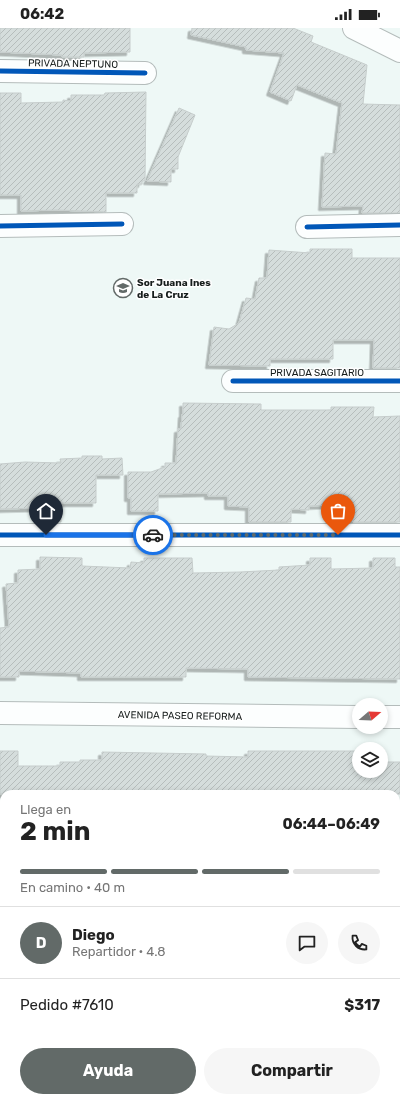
<!DOCTYPE html>
<html lang="es">
<head>
<meta charset="utf-8">
<style>
	:root { --surface:#fff; --page:#f6f6f6; --text:#222; --muted:#767676; --line:#e0e0e0; --accent:#626a68 }
	body { margin:0; font-family:Rubik,sans-serif; background:var(--page); color:var(--text); height:100vh; display:flex; flex-direction:column; font-size:15px; white-space:nowrap }
	* { box-sizing:border-box; margin:0 }
	p { font-size:13px; color:var(--muted) }
	.icon { flex:none; width:22px; height:22px; fill:none; stroke:currentColor; stroke-width:2; stroke-linecap:round; stroke-linejoin:round }
	.map { position:relative; flex:1; overflow:hidden }
	.drawer { position:absolute; left:0px; top:762px; width:400px; height:312px; display:flex; flex-direction:column; background:var(--surface); border-radius:12px 12px 0 0; box-shadow:0 2px 6px #0003 }
	.drawer>* { flex:none }
	.needle { width:26px; rotate:71deg }
	.controls { position:absolute; left:352px; top:670px; display:grid; gap:8px }
	.controls a { display:grid; place-items:center; width:36px; height:36px; border-radius:50%; background:var(--surface); box-shadow:0 2px 6px #0003; font-size:20px }
	.pin { position:absolute; display:grid; place-items:center; width:34px; height:34px; color:#fff; margin:-41px -17px; border-radius:50% 50% 50% 0; rotate:-45deg; box-shadow:0 0 4px #0007 }
	.pin .icon { rotate:45deg }
	.courier { position:absolute; display:grid; place-items:center; width:40px; height:40px; margin:-20px; border:3px solid #1a73e8; border-radius:50%; background:#fff; color:#222; box-shadow:0 1px 5px #0007 }
	.overview em { font-style:normal; font-weight:700 }
	.overview div { display:flex; flex-direction:column-reverse }
	.overview { display:flex; align-items:center; justify-content:space-between; height:68px; padding:0 20px }
	h1 { font-size:26px; font-weight:700; line-height:30px }
	.bar { display:grid; grid-template-columns:repeat(4,1fr); gap:6px 4px; align-content:center; height:48px; padding:0 20px }
	.bar i { height:5px; border-radius:3px; background:var(--line) }
	.bar .current { background:var(--accent) }
	.bar p { grid-column:span 4 }
	.line { display:flex; align-items:center; gap:10px; padding:0 20px; border-top:1px solid var(--line) }
	.line div { flex:1 }
	.round { display:grid; place-items:center; flex:none; width:42px; height:42px; border-radius:21px; background:var(--page) }
	.cta { display:flex; gap:8px; margin-top:auto; padding:8px 20px }
	.cta a { flex:1; height:46px; border-radius:24px; background:var(--accent); color:#fff; font-size:16px; font-weight:700; line-height:46px; text-align:center }
	.cta a+a { background:var(--page); color:var(--text) }
	.status { display:flex; justify-content:space-between; align-items:center; height:28px; padding:0 20px; background:var(--surface); direction:ltr }
	.status svg { height:11px; fill:currentColor }
	.map>svg:first-child { display:block }
	.building { fill:url(#building-hatch); stroke:#c6cdcc; filter:url(#shadow) }
	.lines { fill:none; stroke-linecap:round; stroke-linejoin:round }
	.minor-casing { stroke:#b4bcbb; stroke-width:24 }
	.secondary-casing { stroke:#b4bcbb; stroke-width:24 }
	.minor { stroke:#fcfefe; stroke-width:22 }
	.secondary { stroke:#fcfefe; stroke-width:22 }
	.cycleway-casing { stroke:#fff; stroke-width:8 }
	.cycleway { stroke:#0057b8; stroke-width:5 }
	.done { stroke:#626a68; stroke-width:4; stroke-dasharray:0 7.2 }
	.route { stroke:#1a73e8; stroke-width:5 }
	.labels { text-anchor:middle; stroke-width:3; stroke-linejoin:round; paint-order:stroke }
	.street-label { font-size:10px; fill:#171d1c; stroke:#fff }
	.poi-label { font-size:10px; font-weight:bold; fill:#171d1c; stroke:#fff; text-anchor:start }
</style>
</head>
<body>
<div class="status"><b>06:42</b><svg viewBox="0 0 49 12"><path d="M0 12V9h3v3zM5 12V6h3v6zM10 12V3h3v9zM15 12V0h3v12zM26 1h20v11H26zM47 4h2v5h-2z"/></svg></div>
<div class="map">
<svg width="400" height="1074" viewBox="0 0 400 1074">
	<defs>
		<pattern id="building-hatch" width="6" height="6" patternUnits="userSpaceOnUse"><rect width="6" height="6" fill="#d5dddc"/><path d="M-1 1l2-2M0 6l6-6M5 7l2-2" fill="none" stroke="#b6bdbc"/></pattern>
		<filter id="shadow"><feDropShadow dx="-3.5" dy="3.5" stdDeviation="0" flood-color="#0004"/></filter>
	</defs>
	<rect width="100%" height="100%" fill="#eef8f6"/>
	<path class="building" d="M0 0H130V24L84 25V29H62V27L0 24Z
		M192 0H293L313 8 311 14 367 37 363 76 400 77V185H362L363 178 322 179 325 125 336 126 342 75 297 57 291 73 270 64 284 25 246 22V19L191 7Z
		M146 64 145 153H142V156H137V165H106V184L57 182 21 183V167H0V65H21V75L63 74V72L71 73V67H104L105 65Z
		M179 80 195 87 178 129V141H171V154L147 153Z
		M310 221H352V230H400V340H373L374 312H333V331H270V338L209 337 214 299 229 301 239 295 246 270 255 271 259 250H267L269 222 310 225Z
		M183 375 261 376V382H331V379H374L373 389 400 388V494H353V476L309 478V482L291 481V494H249V479L228 478V468H208V465L158 466V483H131V470H128V444H151L165 439V435H176L178 401H181L182 386H183Z
		M82 428H102V431L122 430 123 447H96V475H61V494L40 492V480L0 481V436L25 434 61 435 60 431 82 430Z
		M40 529 82 530V538L130 540 131 534 144 535V530H192L193 545 240 544 279 542V539L310 537V530H331V541L373 540V530H395V539H400V651L248 649V641L186 640V649H81V645L19 643V649H0V600L9 599 6 556 18 555V542L40 541Z
		M0 723H18V738H60V734H80V732H102V724L206 726V728L248 729V723H359V743H381V723H385V734H400V766H0Z"/>
	<g class="lines">
		<g class="minor-casing">
			<path id="minor" d="M354 0 400 23
				M0 43 145 45
				M0 198 122 196
				M307 199 400 197
				M233 353H400
				M0 507H400
				M0 850H4
				M396 854H400
				M0 1012H4
				M396 1014H400
				M147 1074V1070"/>
		</g>
		<g class="secondary-casing">
			<path id="secondary" d="M0 685 359 689
				M381 689H400"/>
		</g>
		<use href="#minor" class="minor"/>
		<use href="#secondary" class="secondary"/>
		<g class="cycleway-casing">
			<path id="cycleway" d="M0 43 145 45
				M0 198 122 196
				M307 199 400 197
				M233 353H400
				M0 507H400"/>
		</g>
		<use href="#cycleway" class="cycleway"/>
	</g>
	<g class="lines">
		<path class="done" d="M153 507H338"/>
		<path class="route" d="M46 507H153"/>
	</g>
	<defs>
		<g id="school-ring" transform="scale(1)"><circle r="9.5" fill="#fff" stroke="#626a68" stroke-width="1.5"/><path d="M0-5L7-2L0 1L-7-2ZM-4 1L0 2.5L4 1V4Q0 6-4 4Z" fill="#626a68"/></g>
	</defs>
	<g fill-rule="evenodd">
		<use href="#school-ring" x="123" y="260"/>
	</g>
	<g class="labels">
		<g class="street-label">
			<text transform="translate(73 35) rotate(1)" y="4">PRIVADA NEPTUNO</text>
			<text x="317" y="348">PRIVADA SAGITARIO</text>
			<text transform="translate(180 687) rotate(1)" y="4">AVENIDA PASEO REFORMA</text>
		</g>
		<g class="poi-label">
			<text x="137" y="258">Sor Juana Ines<tspan x="137" dy="12">de La Cruz</tspan></text>
		</g>
	</g>
</svg>
<div class="controls">
<a><svg class="needle" viewBox="-14 -14 28 28"><path d="M0-13l5 13h-10z" fill="#e53935"/><path d="M0 13l5-13h-10z" fill="#767676"/></svg></a>
<a><svg class="icon" aria-label="layers" viewBox="0 0 24 24"><path d="M12 4l9 5-9 5-9-5zM3 14l9 5 9-5"/></svg></a>
</div>
<div class="pin" style="left:338px;top:507px;background:#ea580c"><svg class="icon" aria-label="bag" viewBox="0 0 24 24"><path d="M5 8h14l-1 12H6zM9 8a3 3 0 0 1 6 0"/></svg></div>
<div class="pin" style="left:46px;top:507px;background:#1f2937"><svg class="icon" aria-label="home" viewBox="0 0 24 24"><path d="M3 11l9-7 9 7M6 9v11h12V9"/></svg></div>
<div class="courier" style="left:153px;top:507px"><svg class="icon" aria-label="car" viewBox="0 0 24 24"><path d="M5 17H2v-5l4-1 3-4h7l3 4 3 1v5h-3M9 17h6M6 11h13"/><circle cx="7" cy="17" r="2"/><circle cx="17" cy="17" r="2"/></svg></div>
<section class="drawer">
<div class="overview"><div><h1>2 min</h1><p>Llega en</p></div><em>06:44–06:49</em></div>
<div class="bar"><i class="current"></i><i class="current"></i><i class="current"></i><i></i><p>En camino · 40 m</p></div>
<div class="line" style="height:72px"><b class="round" style="background:var(--accent);color:#fff">D</b><div><b>Diego</b><p>Repartidor · 4.8</p></div><a class="round"><svg class="icon" aria-label="chat" viewBox="0 0 24 24"><path d="M4 5h16v11H9l-5 4z"/></svg></a><a class="round"><svg class="icon" aria-label="phone" viewBox="0 0 24 24"><path d="M5 4h4l2 5-3 2q2 4 5 5l2-3 5 2v4C11 20 4 13 5 4z"/></svg></a></div>
<div class="line" style="height:52px"><div>Pedido #7610</div><b>$317</b></div>
<div class="cta"><a>Ayuda</a><a>Compartir</a></div>
</section>
</div>
</body>
</html>
